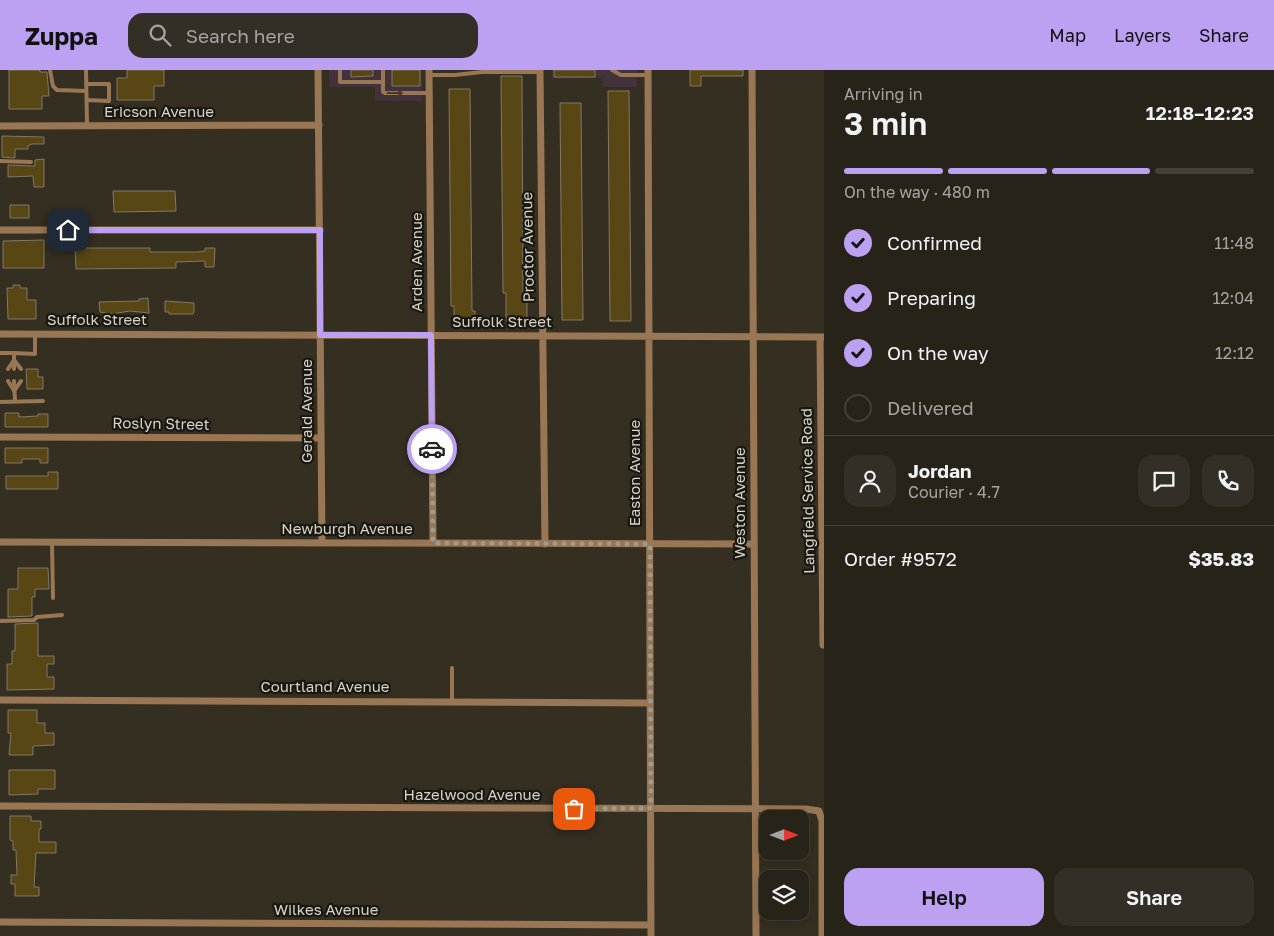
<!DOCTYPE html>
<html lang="en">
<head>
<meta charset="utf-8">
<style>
	:root { --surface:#282319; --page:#342f26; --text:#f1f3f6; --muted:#a5a4a2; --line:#444038; --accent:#bca0f2 }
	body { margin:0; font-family:"Golos Text",sans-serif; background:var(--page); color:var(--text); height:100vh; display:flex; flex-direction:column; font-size:19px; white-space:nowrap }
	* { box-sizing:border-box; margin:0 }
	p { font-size:16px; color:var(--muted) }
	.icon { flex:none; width:28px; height:28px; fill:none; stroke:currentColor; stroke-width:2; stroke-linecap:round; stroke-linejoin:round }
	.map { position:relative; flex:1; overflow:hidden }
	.side { display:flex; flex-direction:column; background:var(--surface); width:450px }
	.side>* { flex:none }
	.needle { width:32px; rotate:90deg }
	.buttons { position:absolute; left:759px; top:740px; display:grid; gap:10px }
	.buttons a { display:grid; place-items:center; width:50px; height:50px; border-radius:10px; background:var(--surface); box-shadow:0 2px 12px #0003,0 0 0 1px var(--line); font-size:25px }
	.pin { position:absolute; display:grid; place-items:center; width:42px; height:42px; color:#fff; margin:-21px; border-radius:10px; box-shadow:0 2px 8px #0006 }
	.courier { position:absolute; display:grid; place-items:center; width:50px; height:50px; margin:-25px; border:4px solid #bca0f2; border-radius:50%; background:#fff; color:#222; box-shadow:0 1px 6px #0007 }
	.summary em { font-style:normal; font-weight:600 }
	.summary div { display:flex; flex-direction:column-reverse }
	.summary { display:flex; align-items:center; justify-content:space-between; height:85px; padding:0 20px }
	h1 { font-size:32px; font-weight:600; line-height:38px }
	.bar { display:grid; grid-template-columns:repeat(4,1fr); gap:8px 5px; align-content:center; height:60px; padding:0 20px }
	.bar i { height:6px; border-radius:4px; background:var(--line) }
	.bar .active { background:var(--accent) }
	.bar p { grid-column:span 4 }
	.line { display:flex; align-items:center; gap:12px; padding:0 20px; border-top:1px solid var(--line) }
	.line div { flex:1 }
	.round { display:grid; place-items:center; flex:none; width:52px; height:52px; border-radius:15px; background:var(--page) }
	ol { padding:0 20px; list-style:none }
	li { display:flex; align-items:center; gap:15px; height:55px }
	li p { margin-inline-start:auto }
	li .icon { padding:5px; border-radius:50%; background:var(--accent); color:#111; stroke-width:4 }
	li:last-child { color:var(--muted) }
	li i { width:28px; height:28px; border:2px solid var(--line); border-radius:50% }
	.action { display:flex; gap:10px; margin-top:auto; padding:10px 20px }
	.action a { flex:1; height:58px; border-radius:15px; background:var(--accent); color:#111; font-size:20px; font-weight:600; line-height:58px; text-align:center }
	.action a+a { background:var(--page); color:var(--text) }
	header { display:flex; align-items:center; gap:30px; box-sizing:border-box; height:70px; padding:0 25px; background:var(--accent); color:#111 }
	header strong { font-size:24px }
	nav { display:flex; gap:28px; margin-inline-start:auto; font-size:18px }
	.search { width:350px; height:45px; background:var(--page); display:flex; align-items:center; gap:12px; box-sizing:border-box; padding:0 18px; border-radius:15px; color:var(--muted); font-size:19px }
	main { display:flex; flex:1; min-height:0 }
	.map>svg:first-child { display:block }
	.commercial { fill:#43323c }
	.building { fill:#584615; stroke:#807968 }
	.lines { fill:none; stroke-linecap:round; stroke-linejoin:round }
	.lane { stroke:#9a7754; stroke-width:4 }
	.street { stroke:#9a7754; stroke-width:7 }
	.oneway { stroke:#473928 }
	.done { stroke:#9e9a8e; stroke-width:5; stroke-dasharray:0 9 }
	.route { stroke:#bca0f2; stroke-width:6 }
	.labels { text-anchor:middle; stroke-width:4.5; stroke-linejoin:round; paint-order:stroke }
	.street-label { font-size:15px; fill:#d6d3c9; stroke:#1a1811 }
</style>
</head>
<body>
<header>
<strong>Zuppa</strong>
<div class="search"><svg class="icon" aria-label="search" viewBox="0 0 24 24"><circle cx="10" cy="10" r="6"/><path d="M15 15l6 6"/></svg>Search here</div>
<nav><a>Map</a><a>Layers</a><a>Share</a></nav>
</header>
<main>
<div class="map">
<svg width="824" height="866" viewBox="0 0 824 866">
	<rect width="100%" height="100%" fill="#352f21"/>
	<path class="commercial" d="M329 0H422L423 31H375V17H329Z
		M552 0H637V17H603L602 8 552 9Z"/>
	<path class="building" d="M9 0H40V2H47L49 26H42V39H9Z
		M127 0H164V16H154V30H117V8H127Z
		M351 0H373V6L351 7Z
		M392 0H420V16H392Z
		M554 0H595V7H554Z
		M690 0H743V6H701V16H690Z
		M501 6H522L523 228H527V251H506V223H503Z
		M449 19H470L472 241H475V250H454V236H451Z
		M608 21H629L631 251H610Z
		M560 33H581L583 250H562Z
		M2 66 44 67V74H32L28 76V79H15V88L2 87Z
		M44 89V117H34L33 106 8 107V95L35 96V90Z
		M113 121H175L176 141 114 142Z
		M10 135H29V148H10Z
		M44 170V198H3V171Z
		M75 178H150V182H197L205 181V178H215L214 197H205V191L176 192V198L76 199Z
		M13 215H20V218H27V230H36V249H8L7 218H13Z
		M148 228 149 243 130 241 111 244 100 242 99 232 139 231V229Z
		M165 231 194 233V242L193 244H169V242H165Z
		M26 299H38V307H43V319H27Z
		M5 343H19V347L38 346V344H48V357H5Z
		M5 378H48V393H40V389H22V393H5Z
		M48 402H58V419H6V406H48Z
		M18 498H48L49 519H35V527H32V546L8 547V519H18Z
		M38 553V586H54V594H47V607H54V619L7 620V594H12V581H15V554Z
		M8 640H37V653H45V663H54V675L33 676V685H9L11 663H8Z
		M9 700H55V719H38V724L9 725Z
		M10 746H31V751H41V759H39V772H56V783H36L34 817H39V826H15V814H11V805H17L16 780H13V771L10 770Z"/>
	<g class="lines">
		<path class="lane" d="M50 0 53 16 57 20 86 21
			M86 0 87 55
			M340 0V12H383
			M383 0V22L385 23H429
			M612 0 621 5H648
			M429 5H455L482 2H540
			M86 14H109V31L87 30
			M0 91 31 92
			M0 283H14V299
			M14 283 35 284V264
			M14 290 21 299
			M8 299 14 290
			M8 311 13 319
			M14 311 15 331
			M14 321 21 311
			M0 332 43 331
			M52 473 53 528
			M0 551 34 550 37 547 62 545
			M452 598V631"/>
		<path class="street" d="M318 0 322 473
			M429 0 433 473
			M540 0 545 474
			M648 0 651 866
			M752 0 756 866
			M0 56 319 55
			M0 160H320
			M0 264 824 267
			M820 267 823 575
			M0 367 321 368
			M0 472 754 474
			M0 630 650 633
			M0 736 806 739 819 741 822 751V866
			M0 852 651 855"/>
	</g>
	<defs><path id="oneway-shaft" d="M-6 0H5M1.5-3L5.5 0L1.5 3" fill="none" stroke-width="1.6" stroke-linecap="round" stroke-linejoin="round" transform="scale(1.25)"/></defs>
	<use class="oneway" href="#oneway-shaft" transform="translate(395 23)"/>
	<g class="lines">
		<path class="done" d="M432 379 433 473 650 474 651 738 574 739"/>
		<path class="route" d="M68 160H320V265H431L432 379"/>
	</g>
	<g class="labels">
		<g class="street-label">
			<text x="159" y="47">Ericson Avenue</text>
			<text transform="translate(528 177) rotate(-91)" y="5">Proctor Avenue</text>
			<text transform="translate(417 192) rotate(-90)" y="5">Arden Avenue</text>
			<text x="97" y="255">Suffolk Street</text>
			<text x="502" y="257">Suffolk Street</text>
			<text transform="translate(307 341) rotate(-90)" y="5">Gerald Avenue</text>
			<text transform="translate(161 354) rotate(1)" y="5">Roslyn Street</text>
			<text transform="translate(635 403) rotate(-90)" y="5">Easton Avenue</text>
			<text transform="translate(808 421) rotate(-91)" y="5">Langfield Service Road</text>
			<text transform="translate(740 433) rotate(-90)" y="5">Weston Avenue</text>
			<text x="347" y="464">Newburgh Avenue</text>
			<text x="325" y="622">Courtland Avenue</text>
			<text x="472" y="730">Hazelwood Avenue</text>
			<text x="326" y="845">Wilkes Avenue</text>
		</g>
	</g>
</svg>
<div class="buttons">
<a><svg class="needle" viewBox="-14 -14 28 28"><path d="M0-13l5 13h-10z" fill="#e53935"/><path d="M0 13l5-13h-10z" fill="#a5a4a2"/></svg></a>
<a><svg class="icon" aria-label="layers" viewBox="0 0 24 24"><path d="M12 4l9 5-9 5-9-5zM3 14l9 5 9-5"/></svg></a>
</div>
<div class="pin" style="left:574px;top:739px;background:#ea580c"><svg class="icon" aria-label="bag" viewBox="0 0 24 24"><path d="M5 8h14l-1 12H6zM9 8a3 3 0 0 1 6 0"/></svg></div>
<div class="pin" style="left:68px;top:160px;background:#1f2937"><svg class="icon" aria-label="home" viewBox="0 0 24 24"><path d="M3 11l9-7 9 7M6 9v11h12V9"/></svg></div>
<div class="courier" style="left:432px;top:379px"><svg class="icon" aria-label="car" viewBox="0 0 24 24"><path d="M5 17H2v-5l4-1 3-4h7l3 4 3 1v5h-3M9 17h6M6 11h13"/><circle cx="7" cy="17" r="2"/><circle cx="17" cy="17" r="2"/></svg></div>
</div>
<section class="side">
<div class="summary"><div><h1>3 min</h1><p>Arriving in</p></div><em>12:18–12:23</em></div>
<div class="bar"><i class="active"></i><i class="active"></i><i class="active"></i><i></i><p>On the way · 480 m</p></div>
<ol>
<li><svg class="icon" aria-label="check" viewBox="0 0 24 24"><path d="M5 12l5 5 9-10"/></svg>Confirmed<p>11:48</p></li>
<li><svg class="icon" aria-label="check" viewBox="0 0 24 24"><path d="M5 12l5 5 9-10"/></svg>Preparing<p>12:04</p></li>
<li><svg class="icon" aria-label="check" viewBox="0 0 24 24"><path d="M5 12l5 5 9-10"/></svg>On the way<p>12:12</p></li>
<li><i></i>Delivered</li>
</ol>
<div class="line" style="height:90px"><a class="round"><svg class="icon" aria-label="person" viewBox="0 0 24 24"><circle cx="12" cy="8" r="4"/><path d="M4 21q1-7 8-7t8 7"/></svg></a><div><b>Jordan</b><p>Courier · 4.7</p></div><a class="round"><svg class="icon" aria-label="chat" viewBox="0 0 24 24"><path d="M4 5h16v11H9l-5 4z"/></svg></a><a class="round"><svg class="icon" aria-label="phone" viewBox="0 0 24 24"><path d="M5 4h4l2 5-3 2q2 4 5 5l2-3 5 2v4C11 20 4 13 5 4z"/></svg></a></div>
<div class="line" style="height:65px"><div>Order #9572</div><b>$35.83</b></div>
<div class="action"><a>Help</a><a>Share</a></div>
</section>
</main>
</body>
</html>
